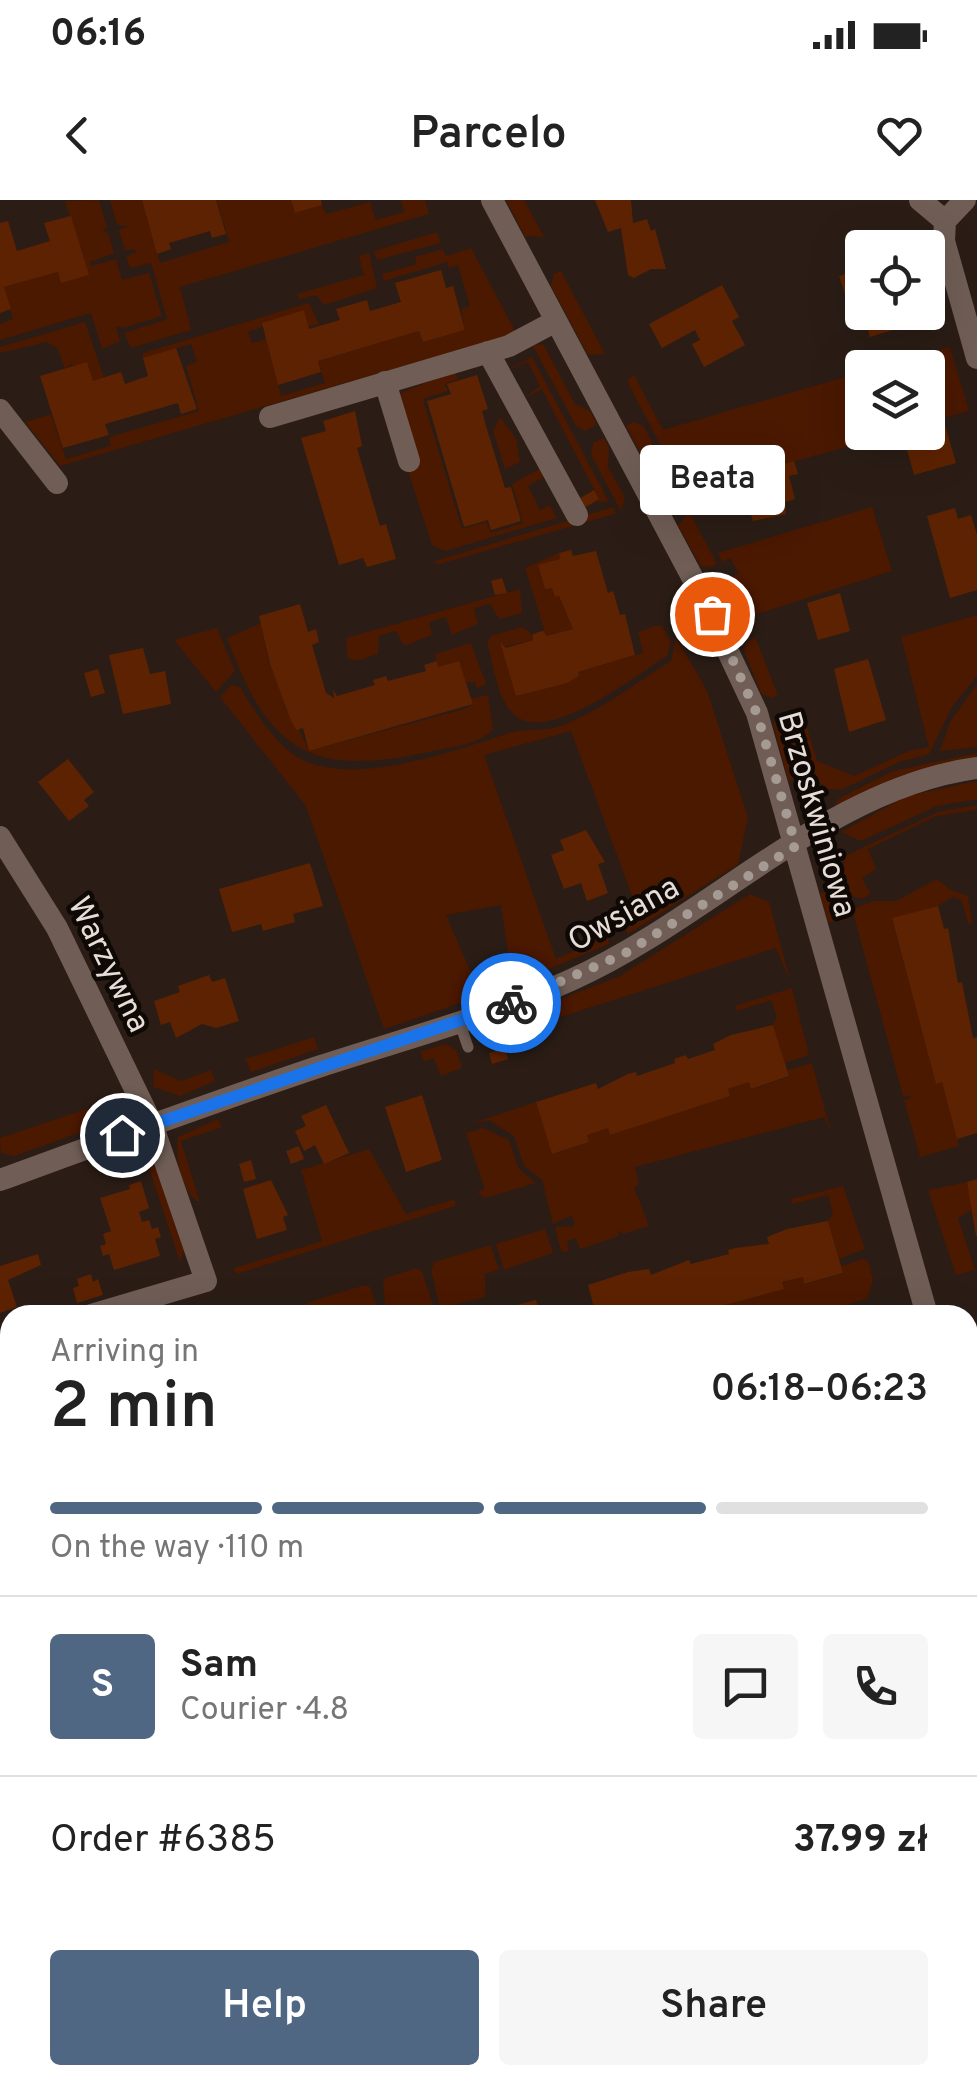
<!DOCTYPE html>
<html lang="en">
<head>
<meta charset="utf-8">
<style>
	:root { --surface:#fff; --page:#f6f6f6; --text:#222; --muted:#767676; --line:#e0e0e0; --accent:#506784 }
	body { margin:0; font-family:Overpass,sans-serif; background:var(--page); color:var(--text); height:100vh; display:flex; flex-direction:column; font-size:38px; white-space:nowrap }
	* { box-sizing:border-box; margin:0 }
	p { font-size:32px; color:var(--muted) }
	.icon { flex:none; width:55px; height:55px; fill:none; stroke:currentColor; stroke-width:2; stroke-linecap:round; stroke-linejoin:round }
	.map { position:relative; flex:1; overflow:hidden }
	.side { position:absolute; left:0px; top:1105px; width:978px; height:780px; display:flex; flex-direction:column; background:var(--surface); border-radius:30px 30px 0 0; box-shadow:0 10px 40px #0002 }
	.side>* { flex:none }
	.tools { position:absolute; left:845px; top:30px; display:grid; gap:20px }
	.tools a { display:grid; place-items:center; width:100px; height:100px; border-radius:10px; background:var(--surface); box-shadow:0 10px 40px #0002; font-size:50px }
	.pin { position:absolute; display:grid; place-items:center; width:85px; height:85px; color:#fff; margin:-42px; border:5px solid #fff; border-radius:50%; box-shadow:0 2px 10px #0007 }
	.courier { position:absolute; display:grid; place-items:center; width:100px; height:100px; margin:-50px; border:8px solid #1a73e8; border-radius:50%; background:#fff; color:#222; box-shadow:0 2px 12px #0007 }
	.bubble { position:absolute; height:70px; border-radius:10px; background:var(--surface); box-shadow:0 10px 40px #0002; font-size:32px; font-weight:600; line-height:70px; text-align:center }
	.headline em { font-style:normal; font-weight:600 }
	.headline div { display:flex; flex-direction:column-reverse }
	.headline { display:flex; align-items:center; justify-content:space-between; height:170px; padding:0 50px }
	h1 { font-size:65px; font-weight:600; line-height:75px }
	.bar { display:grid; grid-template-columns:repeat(4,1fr); gap:15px 10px; align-content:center; height:120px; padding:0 50px }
	.bar i { height:12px; border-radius:8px; background:var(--line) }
	.bar .active { background:var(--accent) }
	.bar p { grid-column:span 4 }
	.line { display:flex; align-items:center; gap:25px; padding:0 50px; border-top:2px solid var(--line) }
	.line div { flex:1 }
	.round { display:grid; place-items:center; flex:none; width:105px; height:105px; border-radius:10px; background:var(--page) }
	.primary-button { display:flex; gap:20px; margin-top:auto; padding:20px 50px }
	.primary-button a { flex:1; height:115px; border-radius:10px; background:var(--accent); color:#fff; font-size:40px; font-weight:600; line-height:115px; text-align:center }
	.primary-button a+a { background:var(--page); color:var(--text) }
	.status { display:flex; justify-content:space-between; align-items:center; height:70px; padding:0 50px; background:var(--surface); direction:ltr }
	.status svg { height:28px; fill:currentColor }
	header { display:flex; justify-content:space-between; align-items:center; height:130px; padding:0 50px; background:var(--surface); font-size:45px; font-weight:600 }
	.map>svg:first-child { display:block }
	.green { fill:#4b1800 }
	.building { fill:#5d2201 }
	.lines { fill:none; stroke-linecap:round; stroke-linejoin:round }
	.service { stroke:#705e56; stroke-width:11 }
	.minor { stroke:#705e56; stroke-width:22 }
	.tertiary { stroke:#705e56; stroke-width:28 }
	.secondary { stroke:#936d5c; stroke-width:28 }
	.done { stroke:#a59a94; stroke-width:10; stroke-dasharray:0 18 }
	.route { stroke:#1a73e8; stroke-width:12 }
	.labels { text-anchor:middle; stroke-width:9; stroke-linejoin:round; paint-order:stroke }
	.street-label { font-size:32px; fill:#e7ddd8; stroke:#0f0906 }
</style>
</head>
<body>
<div class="status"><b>06:16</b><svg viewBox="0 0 49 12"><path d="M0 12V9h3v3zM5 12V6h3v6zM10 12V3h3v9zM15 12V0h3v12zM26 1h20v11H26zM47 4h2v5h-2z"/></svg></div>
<header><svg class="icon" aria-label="back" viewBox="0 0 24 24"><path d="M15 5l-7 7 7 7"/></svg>Parcelo<svg class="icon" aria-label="heart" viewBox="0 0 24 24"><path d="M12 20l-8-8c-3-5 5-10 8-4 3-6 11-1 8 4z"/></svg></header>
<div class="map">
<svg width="977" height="1885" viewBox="0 0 977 1885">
	<rect width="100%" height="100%" fill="#2b1d16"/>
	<path class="green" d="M99 0 107 28 102 30 108 33 114 53 90 62 91 66 116 59 122 80 149 73 162 116 123 128 116 126 120 141 102 149 91 113 0 140V124L13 119 4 87 58 72 61 82 88 74 65 1Z
		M110 0H142L160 63 229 42 217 1 210 0H291L295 12 322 5 326 14 370 2 376 20 404 12 401 0H425L429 14 180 87 191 130 131 148 124 133 167 119 151 63 130 68 126 57 136 52 135 49 125 51 119 30 128 26 117 25Z
		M506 0H524L544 37 525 36Z
		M437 32 441 43 377 60 374 51Z
		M471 48 516 133 60 266 25 222 51 214 66 259 111 246 109 237 199 211 186 166 197 162 191 144 143 158V153L309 103 319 124 308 127 303 111 248 132 252 143 267 139 281 196 325 183 318 161 419 131 423 142 465 130 461 109 470 106 458 65 449 68 447 62 384 81 382 74 416 64 415 57 443 49 446 56Z
		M369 53 377 88 324 105 316 95 299 99 297 94 364 75 359 56Z
		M561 71 605 154 588 155 551 86 554 74Z
		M85 122 104 178 93 181 71 164 65 169 58 149 47 142 0 153V147Z
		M543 144 575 204 590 211 597 224 585 231 576 226 533 146Z
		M950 147 969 211 928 222V168H878Z
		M532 157 609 302 596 301 599 299 542 189 524 198 540 186 528 162 509 169Z
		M455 171 458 179 445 184 448 191 423 199 462 329 486 322 491 333 523 323 512 284 539 269 544 277 528 286 540 310 550 305 557 318 445 351 432 345 405 262 401 193Z
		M862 172V232L896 233 706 286 687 296 627 181 634 175 663 230Z
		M500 217 516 239 520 262 505 269 493 231Z
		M633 222 643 225 682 298 665 299 626 226Z
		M604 238 609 248 608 267 625 298 621 311 591 255 593 243Z
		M613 307 616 313 611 315 436 365 435 361Z
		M872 307 892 371 750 416 731 377 739 373 730 358 722 362 718 353Z
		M689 311 717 364 710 368 701 366 678 326Z
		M559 353 560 359 538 366 545 388H552L555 397 559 396 573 429 546 436 525 368Z
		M520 389 522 413 499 419 490 404 474 408 478 424 452 435 446 417 429 422 432 435 404 446 396 431 379 436 378 454 356 461 348 458 346 438Z
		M977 415V476L952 507 929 554 899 562 841 590 827 589 811 576 795 524 805 521 817 561 854 576 909 551 929 547 901 437Z
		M261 423 269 463 309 551 464 509 473 504 471 499 488 495 493 529C480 545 447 548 428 552 309 578 268 550 227 438Z
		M655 426H662L671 441 667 456C634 476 539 553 509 509 496 491 493 463 487 442L491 436 522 427 530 432 533 440 502 447 517 496 578 476V472L643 453 638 432Z
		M217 428 235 471 216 492 174 440Z
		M676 437 707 491 748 617 738 664 628 734 625 728 641 720 571 531 484 555 556 759 608 736 609 744 505 787 511 773 501 705 446 715 481 796 384 829 306 606 220 497 231 485 240 487C255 512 278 549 305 561 359 585 454 551 506 534 526 527 546 533 566 524 603 509 637 482 671 461Z
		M755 437 778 495 771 498 761 493 744 451 746 443Z
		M471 443 486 484 477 488 475 482H465L459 461 438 467 435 454Z
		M977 484V547L940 551 950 522Z
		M785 512 802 566 789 583 773 524Z
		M977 553V558L905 574 834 608 838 599 893 571Z
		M977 581V599L937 606 861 641 841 632 907 596Z
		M977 605V610L936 616 868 649 876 669 862 678 871 694 862 699 848 695 843 673 845 656 938 612Z
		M937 679 951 690 968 696 972 723 968 724 962 701 954 696 938 706 892 719 936 883 942 882 959 946 920 957 904 900 914 897 903 896 852 709 874 701H896Z
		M831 689 840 692 848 720 828 722 820 694Z
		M750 694 769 702 790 780 776 748 479 843 477 832 620 776Z
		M792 788 809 855 785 863 773 825 777 817 771 800 737 811 735 806Z
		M314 837 318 849 251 872 245 859Z
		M445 844 456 850 462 868 441 876 434 858 424 861 420 852Z
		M812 863 831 933 824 917 635 967 639 985 634 987 649 1026 623 1034 618 1030 619 1036 580 1049 576 1038 567 1041 569 1052 561 1051 555 1027 575 1026 572 1015 553 1024 542 980 524 966 514 936 489 920 470 924 536 902 553 954 589 942 587 935 608 928 610 934 730 896 728 889 749 882 752 889 788 877 787 870Z
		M153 869 181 881 211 870 215 881 180 896 154 887Z
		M107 902 118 919 14 956 1 953 0 938Z
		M461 918 467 933 483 928 509 940 519 969 536 983 485 998 477 992 485 989Z
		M218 919 222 927 181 941 200 1003C179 989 176 960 178 937Z
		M369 949 406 1014 455 999V1006L236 1074 234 1068 322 1041 301 970Z
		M135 950C162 955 176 1025 184 1050L180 1062 144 953 137 955Z
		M967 982 972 1010 958 1018 975 1070 956 1075 928 990Z
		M843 986 865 1049 839 1059 828 1021 833 1013 828 995 792 1004 791 999Z
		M545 1029 553 1053 504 1070 496 1044Z
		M491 1045 499 1070 485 1074V1097L444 1107 439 1104 431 1070 434 1062Z
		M863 1059 868 1061 873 1080 867 1099 807 1115H688L784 1089 782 1082 803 1077 805 1084 842 1074 841 1066Z
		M416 1068 422 1072 433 1105 430 1112 386 1115 383 1079Z
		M365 1085 370 1087 380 1115H310L306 1103Z
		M0 1280 10 1283V1324L5 1326 10 1375 0 1381Z"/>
	<path class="building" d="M142 0H216L226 34 212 38 210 31 169 43 171 49 157 54Z
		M291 0H321L322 5 295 13Z
		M595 0H631L633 23 647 19 651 31 655 29 666 69H651L634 78 628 75 621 28 608 32Z
		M71 16 89 75 61 83 58 72 4 87 11 109 0 113V23L8 21 17 51 50 41 44 23Z
		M896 37 900 48H865V47Z
		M862 47V103L849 107 839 76 860 69 854 50Z
		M441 70 446 88 453 86 465 130 423 142 419 131 318 161 321 172 278 185 262 123 304 110 309 129 340 120 336 109 367 100 370 111 401 102 395 83Z
		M722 85 739 117 732 121 745 145 704 167 692 144 700 140 695 130 662 148 649 124Z
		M862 112H902L906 126 870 137Z
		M176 148 197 209 181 214 178 203 105 224 109 235 63 248 40 176 87 162 93 181 121 172 125 184 148 176 143 158Z
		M477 175 488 209 482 211 486 226 505 288 511 287 521 321 491 330 488 320 464 327 427 201 451 194 447 184Z
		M355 211 362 246 357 248 380 326 386 324 396 359 367 367 363 358 339 365 301 238 326 231 323 221Z
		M943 218 956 263 914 275 902 232H928V222Z
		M794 261 798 274 789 276 795 299 785 302 786 314 753 321 743 288 754 284 751 274Z
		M594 290 599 299 584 308 579 299Z
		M955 308 958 319 971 315 977 335V390L950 398 927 316Z
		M571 350 573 356 596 351 608 393 613 391 620 415 625 414 635 455 578 472 579 476 567 483 516 496 500 442 506 448 533 440 532 435 538 432 544 431 546 436 573 429 559 396 555 397 552 388 545 389 538 365 560 359 559 353Z
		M502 378 507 393 495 395 491 381Z
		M840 393 850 431 818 440 807 403Z
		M300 404 308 432 316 429 319 442 312 445 326 493 334 498 333 490 337 496 375 485 373 480 386 476 388 481 426 471 424 465 437 461 438 467 459 461 473 504 309 551 303 528 296 530 290 518 270 464 259 416Z
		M143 448 150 474 165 471 171 504 123 514 109 455Z
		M868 459 886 520 849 532 834 469Z
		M98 469 105 493 91 497 84 473Z
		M68 559 94 592 84 600 89 606 69 621 38 582Z
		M586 630 605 662 598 664 608 693 587 701 581 683 564 689 551 655 564 650 560 640Z
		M310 663 323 706 293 714 295 722 263 731 261 724 232 732 219 689Z
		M938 706 944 729 948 728 958 783 962 782 973 838 977 837V933L957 939 942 882 936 884 892 718Z
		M209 775 212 782 225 778 239 821 216 828 202 824 176 838 170 822 161 825 154 801 180 792 178 786Z
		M773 825 789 876 751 889 749 882 728 889 730 896 610 935 608 928 587 935 589 942 552 954 536 902 596 883 598 889 628 874 636 872 637 876 675 863 674 859 686 855 688 859 715 850 713 844 731 835Z
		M505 848 508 859 492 864 489 853Z
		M422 895 442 960 406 972 385 907Z
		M326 905 349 953 324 964 315 945 304 951 295 931 306 926 301 916Z
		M299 946 304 959 291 964 286 951Z
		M251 960 256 979 244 982 239 964Z
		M977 979V1036H976L967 982Z
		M271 980 288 1015 283 1017 287 1030 257 1039 243 989Z
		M141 981 149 1008 139 1012 142 1022 149 1020 152 1029 158 1027 161 1037 155 1039 160 1056 114 1070 109 1054 103 1056 100 1046 106 1044 103 1034 111 1031 100 998 130 989 129 985Z
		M828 1021 843 1073 804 1084 803 1077 782 1082 784 1089 688 1115H596L588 1085 628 1072 649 1069 651 1075 689 1060 691 1064 729 1054 728 1050 735 1048 769 1044 767 1037 787 1029Z
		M38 1054 41 1065 8 1080 17 1107 0 1113V1066Z
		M91 1074 93 1082 98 1079 103 1095 77 1103 73 1088 79 1086 77 1079Z
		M536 1100 540 1115H489L497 1110Z
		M10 1197V1283L0 1280V1200Z
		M977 1656V1689H976L968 1659Z
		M661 1875H680L687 1885H648L647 1879Z
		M774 1875H818L820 1885H777Z"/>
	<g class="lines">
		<path class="service" d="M459 821 468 847"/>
		<path class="minor" d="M492 0 698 388 757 513 927 1115
			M920 0 945 21
			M965 0 945 21 944 41 977 158
			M488 152 577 315
			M385 182 409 261
			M0 210 57 283
			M270 217 509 146 556 121
			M0 637 57 728 152 924 206 1081 91 1115
			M0 980C107 941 213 902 321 866 404 839 491 816 571 780 708 719 827 588 977 568
			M0 1142 10 1139
			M968 1281 977 1318
			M968 1527 977 1525
			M0 1686 10 1684
			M419 1875 423 1885
			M734 1875 737 1885
			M93 1885 116 1875"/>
		<path class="tertiary" d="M968 1150 977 1148
			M0 1415 10 1412
			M0 1445 10 1441
			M10 1465 6 1492 10 1522"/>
		<path class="secondary" d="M0 1507 10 1522
			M0 1589 10 1605
			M152 1875 157 1885
			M192 1875 196 1885"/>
	</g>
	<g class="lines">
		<path class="done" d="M511 803 624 754 796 646 757 514 712 414"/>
		<path class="route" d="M122 935 511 803"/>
	</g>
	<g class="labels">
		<g class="street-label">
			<text transform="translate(818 614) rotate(74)" y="11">Brzoskwiniowa</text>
			<text transform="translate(623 713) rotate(-29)" y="11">Owsiana</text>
			<text transform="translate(110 764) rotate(64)" y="11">Warzywna</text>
		</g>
	</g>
</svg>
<div class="tools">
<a><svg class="icon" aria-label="locate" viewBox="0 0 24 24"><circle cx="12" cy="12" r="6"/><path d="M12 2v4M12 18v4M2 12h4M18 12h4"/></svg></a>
<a><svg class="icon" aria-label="layers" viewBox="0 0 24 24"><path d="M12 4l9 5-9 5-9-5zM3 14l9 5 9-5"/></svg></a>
</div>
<div class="pin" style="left:712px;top:414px;background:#ea580c"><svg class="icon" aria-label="bag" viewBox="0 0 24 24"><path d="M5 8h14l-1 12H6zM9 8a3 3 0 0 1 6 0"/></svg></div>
<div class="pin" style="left:122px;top:935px;background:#1f2937"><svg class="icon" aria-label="home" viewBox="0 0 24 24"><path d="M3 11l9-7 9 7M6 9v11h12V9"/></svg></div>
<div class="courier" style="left:511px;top:803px"><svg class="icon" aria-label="bike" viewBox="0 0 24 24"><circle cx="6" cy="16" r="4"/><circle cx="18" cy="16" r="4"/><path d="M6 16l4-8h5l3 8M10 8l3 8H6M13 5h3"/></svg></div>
<div class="bubble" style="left:640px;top:245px;width:145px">Beata</div>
<section class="side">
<div class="headline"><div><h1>2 min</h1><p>Arriving in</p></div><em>06:18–06:23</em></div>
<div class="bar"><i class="active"></i><i class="active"></i><i class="active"></i><i></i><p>On the way · 110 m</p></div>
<div class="line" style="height:180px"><b class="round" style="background:var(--accent);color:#fff">S</b><div><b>Sam</b><p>Courier · 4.8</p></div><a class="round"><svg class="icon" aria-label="chat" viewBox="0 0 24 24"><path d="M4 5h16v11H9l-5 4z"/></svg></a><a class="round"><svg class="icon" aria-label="phone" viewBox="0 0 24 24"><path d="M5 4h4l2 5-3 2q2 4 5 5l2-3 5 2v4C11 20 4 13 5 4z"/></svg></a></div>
<div class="line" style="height:130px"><div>Order #6385</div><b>37.99 zł</b></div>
<div class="primary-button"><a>Help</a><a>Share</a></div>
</section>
</div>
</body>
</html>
